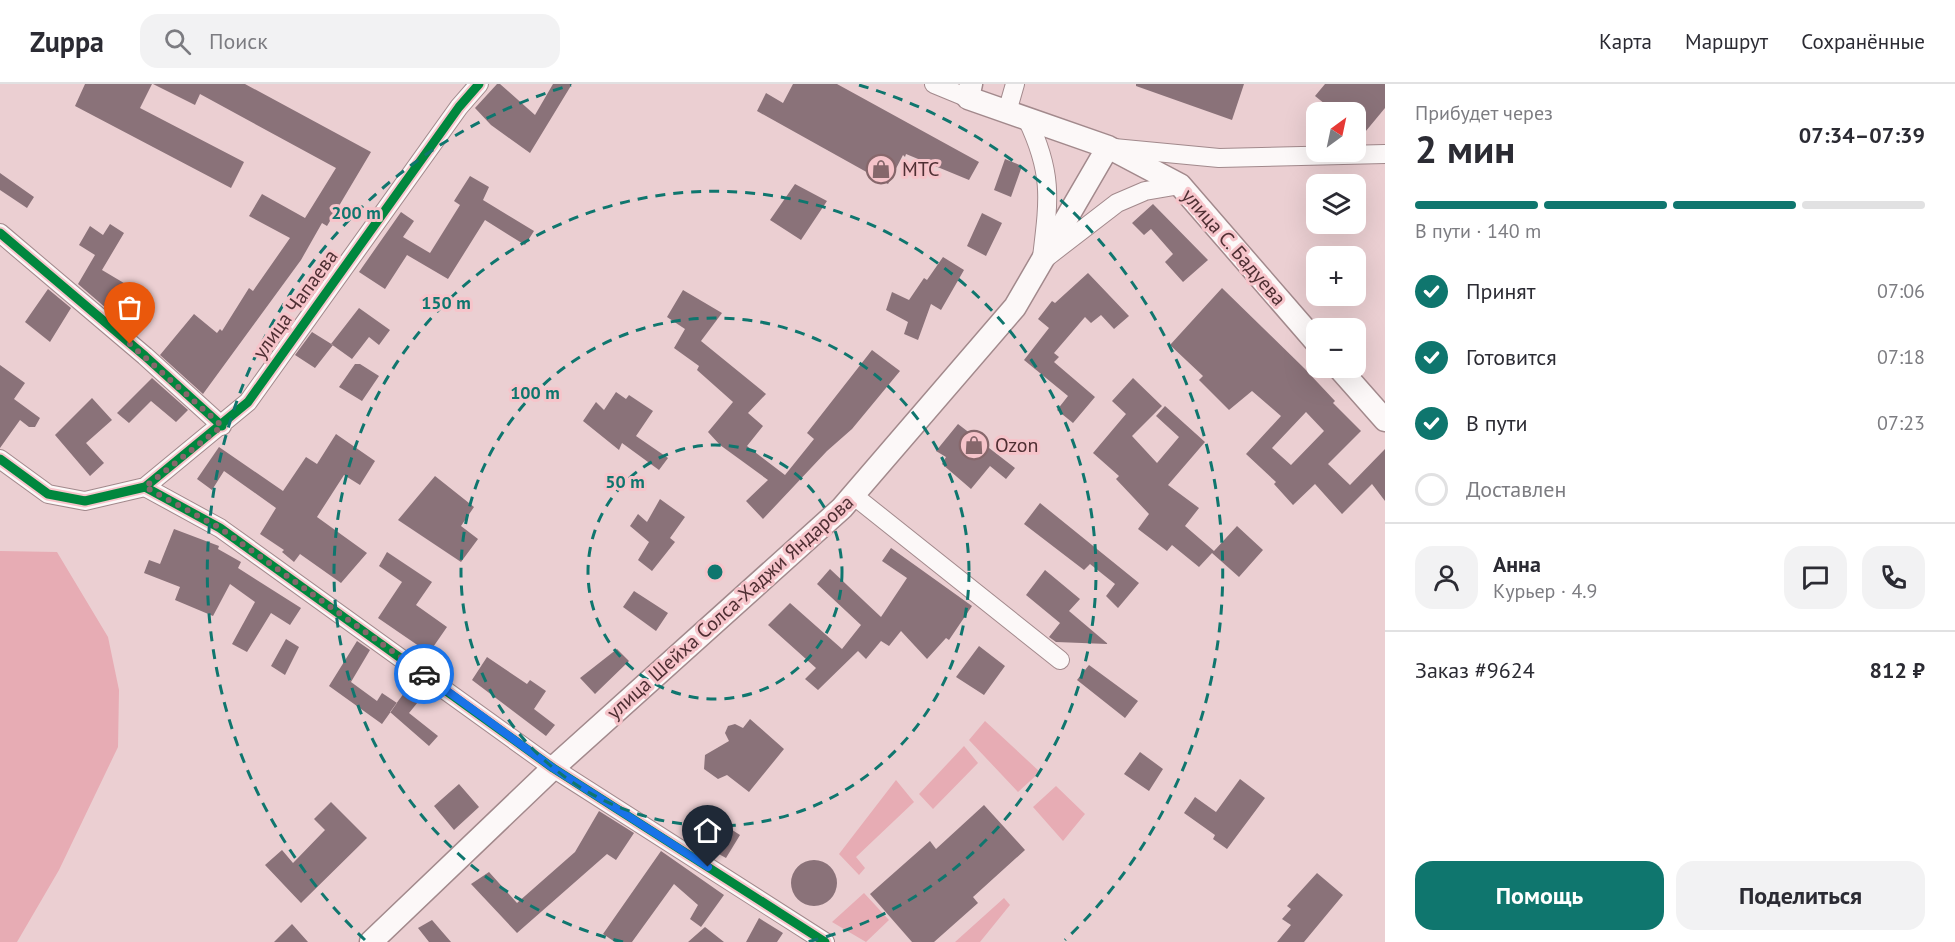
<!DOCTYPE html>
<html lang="ru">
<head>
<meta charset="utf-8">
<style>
	:root { --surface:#fff; --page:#f2f2f3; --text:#2b2b33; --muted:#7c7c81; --line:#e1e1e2; --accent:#0f766e }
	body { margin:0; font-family:"PT Sans",sans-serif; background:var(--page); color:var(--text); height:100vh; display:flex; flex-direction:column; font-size:22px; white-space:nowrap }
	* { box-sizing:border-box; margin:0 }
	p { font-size:20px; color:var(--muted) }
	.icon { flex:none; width:33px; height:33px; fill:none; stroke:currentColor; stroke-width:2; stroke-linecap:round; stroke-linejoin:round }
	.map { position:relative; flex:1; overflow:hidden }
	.details { display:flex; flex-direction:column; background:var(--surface); width:570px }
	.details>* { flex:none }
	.needle { width:39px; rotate:33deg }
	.tools { position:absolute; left:1306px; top:18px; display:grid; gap:12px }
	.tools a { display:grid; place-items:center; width:60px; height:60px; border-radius:12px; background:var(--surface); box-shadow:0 6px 24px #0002; font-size:30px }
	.pin { position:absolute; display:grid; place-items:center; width:51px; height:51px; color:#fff; margin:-62px -26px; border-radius:50% 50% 50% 0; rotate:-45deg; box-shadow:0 0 6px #0007 }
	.pin .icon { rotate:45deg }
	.courier { position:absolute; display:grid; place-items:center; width:60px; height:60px; margin:-30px; border:4px solid #1a73e8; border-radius:50%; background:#fff; color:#222; box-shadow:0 2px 8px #0007 }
	.head em { font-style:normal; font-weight:600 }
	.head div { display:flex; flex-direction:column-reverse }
	.head { display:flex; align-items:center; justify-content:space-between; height:102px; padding:0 30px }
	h1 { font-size:39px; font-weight:600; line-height:45px }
	.bar { display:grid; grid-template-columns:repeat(4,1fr); gap:9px 6px; align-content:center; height:72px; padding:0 30px }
	.bar i { height:8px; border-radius:4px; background:var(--line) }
	.bar .current { background:var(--accent) }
	.bar p { grid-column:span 4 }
	.line { display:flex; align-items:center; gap:15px; padding:0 30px; border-top:2px solid var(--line) }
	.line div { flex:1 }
	.round { display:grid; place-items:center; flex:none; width:63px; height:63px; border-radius:18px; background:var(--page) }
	ol { padding:0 30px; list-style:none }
	li { display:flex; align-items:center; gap:18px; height:66px }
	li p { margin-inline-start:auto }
	li .icon { padding:6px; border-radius:50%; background:var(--accent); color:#fff; stroke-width:4 }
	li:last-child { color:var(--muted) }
	li i { width:33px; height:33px; border:3px solid var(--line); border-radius:50% }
	.primary-button { display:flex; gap:12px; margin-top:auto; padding:12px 30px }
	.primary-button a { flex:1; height:69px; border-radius:18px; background:var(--accent); color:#fff; font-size:24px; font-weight:600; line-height:69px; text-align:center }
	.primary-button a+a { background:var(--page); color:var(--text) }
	header { display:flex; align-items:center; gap:36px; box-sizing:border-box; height:84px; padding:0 30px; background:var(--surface); border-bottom:2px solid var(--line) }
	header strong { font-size:28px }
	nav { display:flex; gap:33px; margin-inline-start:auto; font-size:21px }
	.search { width:420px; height:54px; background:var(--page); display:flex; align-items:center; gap:15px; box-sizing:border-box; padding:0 21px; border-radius:18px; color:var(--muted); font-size:22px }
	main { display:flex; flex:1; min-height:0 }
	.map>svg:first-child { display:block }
	.green { fill:#e7acb4 }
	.building { fill:#8a7279; fill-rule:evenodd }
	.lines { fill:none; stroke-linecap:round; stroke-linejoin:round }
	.minor-casing { stroke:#a2898c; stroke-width:20 }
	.major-casing { stroke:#a2898c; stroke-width:25 }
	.minor { stroke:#fcf8f8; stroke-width:18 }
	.major { stroke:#fcf8f8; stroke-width:22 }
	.cycleway-casing { stroke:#f6c4ca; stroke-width:13 }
	.cycleway { stroke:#00873e; stroke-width:9 }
	.done { stroke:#86676b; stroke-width:6; stroke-dasharray:0 10.8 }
	.route { stroke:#1a73e8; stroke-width:8 }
	.ring { fill:none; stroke:#0f766e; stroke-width:3; stroke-dasharray:10 8 }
	.labels { text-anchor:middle; stroke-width:6; stroke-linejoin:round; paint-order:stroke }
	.poi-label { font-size:20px; fill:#4f2f33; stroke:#f6c4ca; text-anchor:start }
	.street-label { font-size:20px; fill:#4f2f33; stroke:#f6c4ca }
	.centre { fill:#0f766e; stroke:#f6c4ca; stroke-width:3 }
	.ring-label { font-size:18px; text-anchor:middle; font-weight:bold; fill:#0f766e; stroke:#f6c4ca; stroke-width:6; stroke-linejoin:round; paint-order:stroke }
</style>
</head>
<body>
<header>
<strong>Zuppa</strong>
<div class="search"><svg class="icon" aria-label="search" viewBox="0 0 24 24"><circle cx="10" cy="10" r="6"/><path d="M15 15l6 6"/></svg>Поиск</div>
<nav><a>Карта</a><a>Маршрут</a><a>Сохранённые</a></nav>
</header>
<main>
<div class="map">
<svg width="1385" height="858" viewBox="0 0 1385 858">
	<rect width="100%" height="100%" fill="#ebcfd2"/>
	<path class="green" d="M0 467 57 468 108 553 119 606 118 663 59 786 17 858H0Z
		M985 637 1040 688 1018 708 969 656Z
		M964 662 978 679 933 725 919 710Z
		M896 696 914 718 856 773 865 784 859 791 839 770Z
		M1056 702 1085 730 1063 757 1033 723Z
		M864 809 889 836 866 858 832 838Z
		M1004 814 1010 821 980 858H955Z"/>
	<path class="building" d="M85 0H152L140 24 244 78 231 104 75 22Z
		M153 0H245L371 68 327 142 322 139 301 176 203 310 160 271 194 230 217 249 220 245 222 247 249 204 253 207 290 154 249 132 262 110 305 134 336 84 200 10 195 21Z
		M497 0H500L535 31 553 0H572L530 69 491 41 475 24Z
		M793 0H837L979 78 969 96 906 70 905 73 903 71 888 100 757 27 766 9 783 19Z
		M1136 0H1244L1232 36 1136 2Z
		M1325 0H1385V24L1356 59V28H1335L1315 12Z
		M1005 75 1022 82 1011 113 994 106Z
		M0 89 34 113 27 124 0 106Z
		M470 92 489 103 483 116 534 147 525 161 485 136 448 195 407 171 385 205 359 188 401 128 414 137 403 153 430 169 460 121 454 117Z
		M795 100 827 117 801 156 770 136Z
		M1153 120 1208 176 1183 198 1165 178 1173 170 1151 145 1144 151 1132 139Z
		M982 129 1002 139 986 172 967 162Z
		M110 140 124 149 102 186 139 208 121 237 78 200 95 171 79 161 90 142 103 151Z
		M943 173 964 186 941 226 931 220 918 256 904 250 908 238 886 226 892 208 909 216 924 194 927 196Z
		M1088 189 1129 232 1114 245 1101 231 1091 239 1085 233 1054 269 1059 273 1054 278 1095 313 1073 339 1057 326 1068 312 1024 276 1049 244 1038 235 1052 217 1055 219Z
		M1222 204 1304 284 1335 317 1333 319 1361 347 1328 380 1350 401 1385 365V417L1372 400 1342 430 1315 400 1293 421 1274 400 1276 398 1246 370 1281 332 1252 307 1229 326 1199 296 1203 292 1170 261ZM1306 328 1324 347 1291 381 1272 364Z
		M48 205 71 224 50 258 25 238Z
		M683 206 722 229 701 257 766 310 748 329 763 342 747 362 785 391 814 355 807 349 872 266 900 287 852 345 827 367 763 435 746 417 768 396 720 361 708 348 733 318 697 286 699 282 674 264 685 245 667 233Z
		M359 224 390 246 379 261 369 253 352 275 331 260Z
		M312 248 333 261 315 284 295 271Z
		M355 280H360L379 292 362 317 339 303Z
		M0 281 25 299 14 315 40 334 35 343H29L20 336 0 364Z
		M152 294 188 326 176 338 151 317 129 339 117 329Z
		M1133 294 1162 322 1132 352 1157 379 1179 353 1156 332 1165 322 1205 358 1168 401 1199 424 1185 442 1214 467 1237 442 1263 466 1239 493 1212 469 1199 483 1172 461 1167 467 1138 445 1149 430 1116 395 1119 392 1093 369 1126 330 1112 317Z
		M616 308 626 315 629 311 653 327 636 352 668 374 659 386 622 359 619 366 583 337 596 318 604 326Z
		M92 314 112 336 86 359 104 379 90 392 55 351Z
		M958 340 1015 384 1006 395 990 382 971 405 942 380 946 373 936 367Z
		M336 350 375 377 360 401 344 391 317 433 367 469 341 499 300 470 294 478 282 468 284 466 260 450 276 424 224 387 212 406 197 395 219 363 283 407 306 373 317 380Z
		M435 392 474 423 461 442 478 455 461 478 398 436Z
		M660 415 685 433 670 454 675 458 652 487 638 476 649 458 630 442 638 430 647 438Z
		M1040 419 1139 499 1118 524 1106 512 1115 500 1090 480 1084 486 1024 440Z
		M174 445 219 462 218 465 241 478 238 484 301 524 290 541 271 529 247 568 232 560 255 518 230 500 213 532 175 516 180 503 144 489 149 476 160 480Z
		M891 464 972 522 949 556 946 554 927 575 901 547 889 562 881 557 866 575 858 567 818 606 805 595 816 584 768 541 790 519 842 565 861 541 817 500 830 485 881 533 907 494 882 477Z
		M387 468 432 498 416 521 447 543 429 569 378 534 402 498 379 482Z
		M1045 486 1080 515 1069 527 1108 560 1056 558 1049 553 1060 539 1026 511Z
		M634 507 668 529 656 547 623 523Z
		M286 555 299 563 285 591 271 582Z
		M357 557 370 566 351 598 377 617 382 609 397 619 382 640 329 602Z
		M979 562 1005 582 984 611 956 593Z
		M617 565 629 577 595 610 580 594Z
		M487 573 527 600 530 596 546 607 534 625 555 641 546 652 472 596Z
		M1089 581 1138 617 1125 634 1077 596Z
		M413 597 427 607 409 629 438 652 429 662 390 628Z
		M750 635 784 665 749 708 727 691 718 695 704 685 705 671 729 657 725 649 728 642 735 640 743 644Z
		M1140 668 1163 685 1149 707 1124 690Z
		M1240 695 1265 714 1227 765 1213 755 1215 751 1184 729 1195 713 1216 728Z
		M459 700 479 723 454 746 434 722Z
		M331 718 367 754 301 819 265 781 282 766 293 779 325 746 314 735Z
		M984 721 1025 766 973 813 978 819 934 858H912L870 810 930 757 936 765Z
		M599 727 634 749 616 776 607 770 517 849 471 800 489 788 517 819 575 768Z
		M712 733 740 751 726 774 697 758Z
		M661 767 724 811 701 843 690 835 698 821 674 800 632 858H615L603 850Z
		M791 799a23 23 0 1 1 46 0a23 23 0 1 1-46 0Z
		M1317 789 1343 811 1304 858H1277L1291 841 1282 835 1291 825 1287 822Z
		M759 834 783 849 777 858H746Z
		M432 836 451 858H429L418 844Z
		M292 840 308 858H274Z
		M705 843 724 858H688Z"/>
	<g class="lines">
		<g class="minor-casing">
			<path id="minor" d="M934 0 968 14
				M1007 28 1015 0
				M1027 35C1053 89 1049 115 1042 173
				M1114 64 1219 74 1385 70
				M0 149 145 272 222 342
				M1047 173 1117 119 1145 107 1180 101
				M0 375 48 410 85 417 145 403 248 318 459 23 479 0
				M145 403 220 444 553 684 825 858
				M853 411 1060 576"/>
		</g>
		<g class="major-casing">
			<path id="major" d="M971 0 968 14 1108 63 1180 101 1317 259
				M1339 284 1385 336
				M371 858 553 684 842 424 1015 223 1108 63"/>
		</g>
		<use href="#minor" class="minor"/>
		<use href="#major" class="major"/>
		<g class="cycleway-casing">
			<path id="cycleway" d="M0 149 145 272 222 342
				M0 375 48 410 85 417 145 403 248 318 459 23 479 0
				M145 403 220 444 553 684 825 858"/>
		</g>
		<use href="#cycleway" class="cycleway"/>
	</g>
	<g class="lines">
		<path class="done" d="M130 260 222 342 145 403 220 444 424 590"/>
		<path class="route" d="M424 590 553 684 708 783"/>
	</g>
	<g class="ring">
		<circle cx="715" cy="488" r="127"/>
		<circle cx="715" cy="488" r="254"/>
		<path d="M623 858A381 381 0 1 1 807 858"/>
		<path d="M365 856A508 508 0 0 1 571 1M859 1A508 508 0 0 1 1065 856"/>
	</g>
	<defs>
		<g id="shop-ring" transform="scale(1.5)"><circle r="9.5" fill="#f6c4ca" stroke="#86676b" stroke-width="1.5"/><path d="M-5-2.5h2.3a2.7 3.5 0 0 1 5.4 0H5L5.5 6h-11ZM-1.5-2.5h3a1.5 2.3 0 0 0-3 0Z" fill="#86676b"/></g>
	</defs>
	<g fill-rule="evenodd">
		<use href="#shop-ring" x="881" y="85"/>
		<use href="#shop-ring" x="974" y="361"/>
	</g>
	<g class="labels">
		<g class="poi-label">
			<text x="902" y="92">МТС</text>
			<text x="995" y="368">Ozon</text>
		</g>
		<g class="street-label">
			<text transform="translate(1234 163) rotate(49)" y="7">улица С. Бадуева</text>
			<text transform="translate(295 220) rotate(-54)" y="7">улица Чапаева</text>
			<text transform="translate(730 523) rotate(-42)" y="7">улица Шейха Солса-Хаджи Яндарова</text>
		</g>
	</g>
	<circle cx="715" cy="488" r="9" class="centre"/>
	<g class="ring-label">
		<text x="356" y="135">200 m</text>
		<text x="446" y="225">150 m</text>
		<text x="535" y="315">100 m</text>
		<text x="625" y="404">50 m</text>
	</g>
</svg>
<div class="tools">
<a><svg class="needle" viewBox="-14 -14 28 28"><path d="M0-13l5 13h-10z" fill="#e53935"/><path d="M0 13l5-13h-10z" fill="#7c7c81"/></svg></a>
<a><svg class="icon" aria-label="layers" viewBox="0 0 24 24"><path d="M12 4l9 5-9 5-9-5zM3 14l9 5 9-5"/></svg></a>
<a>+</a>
<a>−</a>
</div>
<div class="pin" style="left:130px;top:260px;background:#ea580c"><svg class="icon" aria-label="bag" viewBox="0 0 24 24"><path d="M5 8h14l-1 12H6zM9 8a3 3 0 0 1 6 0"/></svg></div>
<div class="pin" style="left:708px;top:783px;background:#1f2937"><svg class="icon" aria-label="home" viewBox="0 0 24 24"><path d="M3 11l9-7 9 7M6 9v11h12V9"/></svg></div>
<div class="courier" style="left:424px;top:590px"><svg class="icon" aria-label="car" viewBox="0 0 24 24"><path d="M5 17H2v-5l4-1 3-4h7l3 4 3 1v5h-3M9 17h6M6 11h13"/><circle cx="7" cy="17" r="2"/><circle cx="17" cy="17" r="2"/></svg></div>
</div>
<section class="details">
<div class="head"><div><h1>2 мин</h1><p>Прибудет через</p></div><em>07:34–07:39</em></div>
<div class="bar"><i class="current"></i><i class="current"></i><i class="current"></i><i></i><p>В пути · 140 m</p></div>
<ol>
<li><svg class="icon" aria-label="check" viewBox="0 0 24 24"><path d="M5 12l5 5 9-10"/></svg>Принят<p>07:06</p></li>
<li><svg class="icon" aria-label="check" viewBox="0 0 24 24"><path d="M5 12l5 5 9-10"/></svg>Готовится<p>07:18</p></li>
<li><svg class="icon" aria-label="check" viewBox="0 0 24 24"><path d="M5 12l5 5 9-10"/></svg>В пути<p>07:23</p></li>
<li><i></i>Доставлен</li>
</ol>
<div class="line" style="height:108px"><a class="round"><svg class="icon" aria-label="person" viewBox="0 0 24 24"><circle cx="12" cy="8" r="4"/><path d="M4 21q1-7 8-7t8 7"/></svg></a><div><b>Анна</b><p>Курьер · 4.9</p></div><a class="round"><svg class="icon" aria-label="chat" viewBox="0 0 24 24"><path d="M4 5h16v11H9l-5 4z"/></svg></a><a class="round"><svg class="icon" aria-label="phone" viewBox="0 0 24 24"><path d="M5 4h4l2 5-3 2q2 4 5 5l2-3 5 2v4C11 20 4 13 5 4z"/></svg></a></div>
<div class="line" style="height:78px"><div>Заказ #9624</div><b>812 ₽</b></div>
<div class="primary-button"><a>Помощь</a><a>Поделиться</a></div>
</section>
</main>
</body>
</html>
